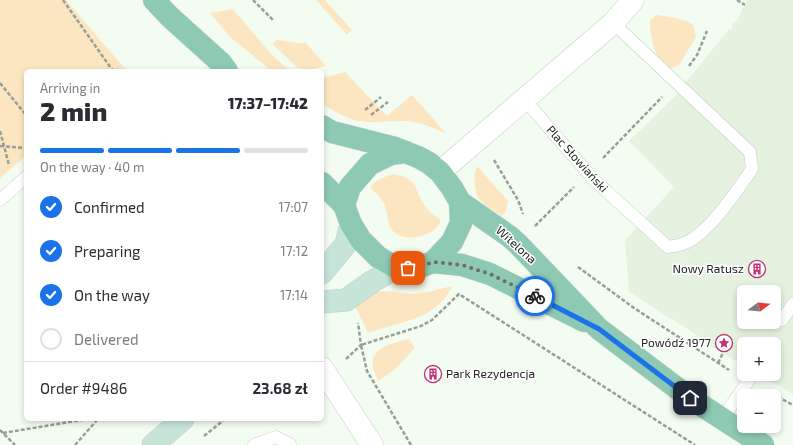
<!DOCTYPE html>
<html lang="en">
<head>
<meta charset="utf-8">
<style>
	:root { --surface:#fff; --page:#f7f7f7; --text:#2b2b33; --muted:#7c7c81; --line:#e1e1e2; --accent:#1a73e8 }
	body { margin:0; font-family:"Exo 2",sans-serif; background:var(--page); color:var(--text); height:100vh; display:flex; flex-direction:column; font-size:15px; white-space:nowrap }
	* { box-sizing:border-box; margin:0 }
	p { font-size:13px; color:var(--muted) }
	.icon { flex:none; width:22px; height:22px; fill:none; stroke:currentColor; stroke-width:2; stroke-linecap:round; stroke-linejoin:round }
	.map { position:relative; flex:1; overflow:hidden }
	.sheet { position:absolute; left:24px; top:69px; width:300px; height:352px; display:flex; flex-direction:column; background:var(--surface); border-radius:6px; box-shadow:0 2px 6px #0003 }
	.sheet>* { flex:none }
	.needle { width:26px; rotate:74deg }
	.fabs { position:absolute; left:737px; top:285px; display:grid; gap:8px }
	.fabs a { display:grid; place-items:center; width:44px; height:44px; border-radius:6px; background:var(--surface); box-shadow:0 2px 6px #0003; font-size:20px }
	.pin { position:absolute; display:grid; place-items:center; width:34px; height:34px; color:#fff; margin:-17px; border-radius:8px; box-shadow:0 2px 6px #0006 }
	.courier { position:absolute; display:grid; place-items:center; width:40px; height:40px; margin:-20px; border:3px solid #1a73e8; border-radius:50%; background:#fff; color:#222; box-shadow:0 1px 5px #0007 }
	.headline em { font-style:normal; font-weight:800 }
	.headline div { display:flex; flex-direction:column-reverse }
	.headline { display:flex; align-items:center; justify-content:space-between; height:68px; padding:0 16px }
	h1 { font-size:26px; font-weight:800; line-height:30px }
	.bar { display:grid; grid-template-columns:repeat(4,1fr); gap:6px 4px; align-content:center; height:48px; padding:0 16px }
	.bar i { height:5px; border-radius:3px; background:var(--line) }
	.bar .active { background:var(--accent) }
	.bar p { grid-column:span 4 }
	.line { display:flex; align-items:center; gap:10px; padding:0 16px; border-top:1px solid var(--line) }
	.line div { flex:1 }
	ol { padding:0 16px; list-style:none }
	li { display:flex; align-items:center; gap:12px; height:44px }
	li p { margin-inline-start:auto }
	li .icon { padding:4px; border-radius:50%; background:var(--accent); color:#fff; stroke-width:4 }
	li:last-child { color:var(--muted) }
	li i { width:22px; height:22px; border:2px solid var(--line); border-radius:50% }
	.map>svg:first-child { display:block }
	.built { fill:#e4f2df; fill-rule:evenodd }
	.green { fill:#fce6c2 }
	.lines { fill:none; stroke-linecap:round; stroke-linejoin:round }
	.lane-casing { stroke:#c6cfc3; stroke-width:13 }
	.street-casing { stroke:#c6cfc3; stroke-width:23 }
	.secondary-casing { stroke:#c6cfc3; stroke-width:23 }
	.primary-casing { stroke:#dbdcdb; stroke-width:23 }
	.path { stroke:#989f96; stroke-width:2.5; stroke-dasharray:4 2; stroke-linecap:butt }
	.lane { stroke:#fff; stroke-width:12 }
	.street { stroke:#fff; stroke-width:22 }
	.secondary { stroke:#c7e4d9; stroke-width:22 }
	.primary { stroke:#8ec9b3; stroke-width:22 }
	.done { stroke:#6a7069; stroke-width:4; stroke-dasharray:0 7.2 }
	.route { stroke:#1a73e8; stroke-width:5 }
	.labels { text-anchor:middle; stroke-width:3; stroke-linejoin:round; paint-order:stroke }
	.street-label { font-size:12px; fill:#212420; stroke:#fff }
	.poi-label { font-size:12px; fill:#212420; stroke:#fff; text-anchor:end }
</style>
</head>
<body>
<div class="map">
<svg width="793" height="445" viewBox="0 0 793 445">
	<rect width="100%" height="100%" fill="#f3fcf0"/>
	<path class="built" d="M747 0H793V394L758 374H774V344H744V366L702 341 703 339 629 292 625 240 674 187 629 141 675 96 729 29 731 30 733 26 732 25 734 22H736L742 11 741 10 747 3 746 2ZM744 292H774V322H744Z"/>
	<path class="green" d="M0 0H66L127 71H26V156L0 178Z
		M316 0H325L352 30 347 35Z
		M233 9 272 55 290 71H272L230 37 210 13Z
		M657 15C664 16 687 19 692 24 695 27 695 33 696 37L679 65 670 69C667 67 662 64 660 61 654 53 649 29 650 20Z
		M276 40 297 43H306L326 66 309 70 298 68 272 44Z
		M345 72 387 116 412 95 446 133C435 129 425 124 414 122 395 119 374 125 355 120 344 117 332 110 322 104V78Z
		M477 166 508 201 506 211 502 216C496 211 486 207 481 201 473 191 473 177 477 166Z
		M394 174C420 180 413 188 425 206 429 212 435 216 441 220 439 224 438 227 434 230 424 238 401 242 392 230 387 224 388 216 386 209 384 200 375 193 370 187 377 180 384 176 394 174Z
		M452 286C438 320 398 322 368 333L355 306 374 292 388 291 412 294 428 292Z
		M409 339 415 348 394 370 378 381C376 375 371 367 373 360 375 346 397 342 409 339Z"/>
	<g class="lines">
		<g class="lane-casing">
			<path id="lane" d="M525 100 593 179 668 247C676 246 682 245 689 241 711 230 738 189 752 169L750 152 613 23
				M0 200 26 177
				M782 320 793 304
				M722 419 753 374
				M254 445 276 437 290 444"/>
		</g>
		<g class="street-casing">
			<path id="street" d="M440 172 613 23 633 0
				M322 368 372 445"/>
		</g>
		<g class="secondary-casing">
			<path id="secondary" d="M322 273 346 244 351 224
				M322 302 346 300 373 281 397 268
				M153 445 183 419"/>
		</g>
		<g class="primary-casing">
			<path id="primary" d="M154 0 169 16 221 63 227 71
				M322 126 332 132 395 148 418 157 429 163 440 172 452 188 460 202 461 223 452 242 433 262 420 267 397 268 378 257 361 240 351 224 344 205 350 187 370 164 391 154 406 152
				M322 183 344 205
				M460 202 509 236 518 244 599 329 690 398 763 445
				M433 262 462 265 490 274 584 321"/>
		</g>
		<path class="path" d="M63 0 113 71
			M253 0 274 21
			M737 0 745 5
			M689 66 697 55 707 31
			M0 83 26 115
			M365 110 381 97
			M371 115 388 102
			M0 131 9 165
			M0 146 26 148
			M603 158 662 97
			M494 160 518 200 523 214
			M535 226 574 187
			M578 267 634 308 729 370
			M346 359 361 345 358 323
			M718 363 723 353
			M767 391 793 405
			M0 430 15 445
			M3 433 88 419
			M204 436 225 419
			M75 445 98 419
			M411 445 367 371 361 345 421 326 432 320 459 294 695 445"/>
		<use href="#lane" class="lane"/>
		<use href="#street" class="street"/>
		<use href="#secondary" class="secondary"/>
		<use href="#primary" class="primary"/>
	</g>
	<g class="lines">
		<path class="done" d="M408 268 420 267 433 262 462 265 490 274 535 296"/>
		<path class="route" d="M535 296 599 329 690 398"/>
	</g>
	<defs>
		<g id="building-ring" transform="scale(0.9)"><circle r="9.5" fill="#fff" stroke="#bd3574" stroke-width="1.5"/><path d="M-4-6H4V6H1V3H-1V6H-4ZM-2.5-4.3h1.7v1.8h-1.7ZM.8-4.3h1.7v1.8H.8ZM-2.5-1h1.7V.8h-1.7ZM.8-1h1.7V.8H.8Z" fill="#bd3574"/></g>
		<g id="sight-ring" transform="scale(0.9)"><circle r="9.5" fill="#fff" stroke="#bd3574" stroke-width="1.5"/><path d="M0-6L1.8-2.2L6-1.7L2.9 1.2L3.7 5.4L0 3.3L-3.7 5.4L-2.9 1.2L-6-1.7L-1.8-2.2Z" fill="#bd3574"/></g>
	</defs>
	<g fill-rule="evenodd">
		<use href="#building-ring" x="757" y="269"/>
		<use href="#sight-ring" x="724" y="343"/>
		<use href="#building-ring" x="433" y="374"/>
	</g>
	<g class="labels">
		<g class="street-label">
			<text transform="translate(577 159) rotate(48)" y="4">Plac Słowiański</text>
			<text transform="translate(516 245) rotate(42)" y="4">Witelona</text>
		</g>
		<g class="poi-label">
			<text x="744" y="273">Nowy Ratusz</text>
			<text x="711" y="347">Powódź 1977</text>
			<text x="446" y="378" text-anchor="start">Park Rezydencja</text>
		</g>
	</g>
</svg>
<div class="fabs">
<a><svg class="needle" viewBox="-14 -14 28 28"><path d="M0-13l5 13h-10z" fill="#e53935"/><path d="M0 13l5-13h-10z" fill="#7c7c81"/></svg></a>
<a>+</a>
<a>−</a>
</div>
<div class="pin" style="left:408px;top:268px;background:#ea580c"><svg class="icon" aria-label="bag" viewBox="0 0 24 24"><path d="M5 8h14l-1 12H6zM9 8a3 3 0 0 1 6 0"/></svg></div>
<div class="pin" style="left:690px;top:398px;background:#1f2937"><svg class="icon" aria-label="home" viewBox="0 0 24 24"><path d="M3 11l9-7 9 7M6 9v11h12V9"/></svg></div>
<div class="courier" style="left:535px;top:296px"><svg class="icon" aria-label="bike" viewBox="0 0 24 24"><circle cx="6" cy="16" r="4"/><circle cx="18" cy="16" r="4"/><path d="M6 16l4-8h5l3 8M10 8l3 8H6M13 5h3"/></svg></div>
<section class="sheet">
<div class="headline"><div><h1>2 min</h1><p>Arriving in</p></div><em>17:37–17:42</em></div>
<div class="bar"><i class="active"></i><i class="active"></i><i class="active"></i><i></i><p>On the way · 40 m</p></div>
<ol>
<li><svg class="icon" aria-label="check" viewBox="0 0 24 24"><path d="M5 12l5 5 9-10"/></svg>Confirmed<p>17:07</p></li>
<li><svg class="icon" aria-label="check" viewBox="0 0 24 24"><path d="M5 12l5 5 9-10"/></svg>Preparing<p>17:12</p></li>
<li><svg class="icon" aria-label="check" viewBox="0 0 24 24"><path d="M5 12l5 5 9-10"/></svg>On the way<p>17:14</p></li>
<li><i></i>Delivered</li>
</ol>
<div class="line" style="height:52px"><div>Order #9486</div><b>23.68 zł</b></div>
</section>
</div>
</body>
</html>
